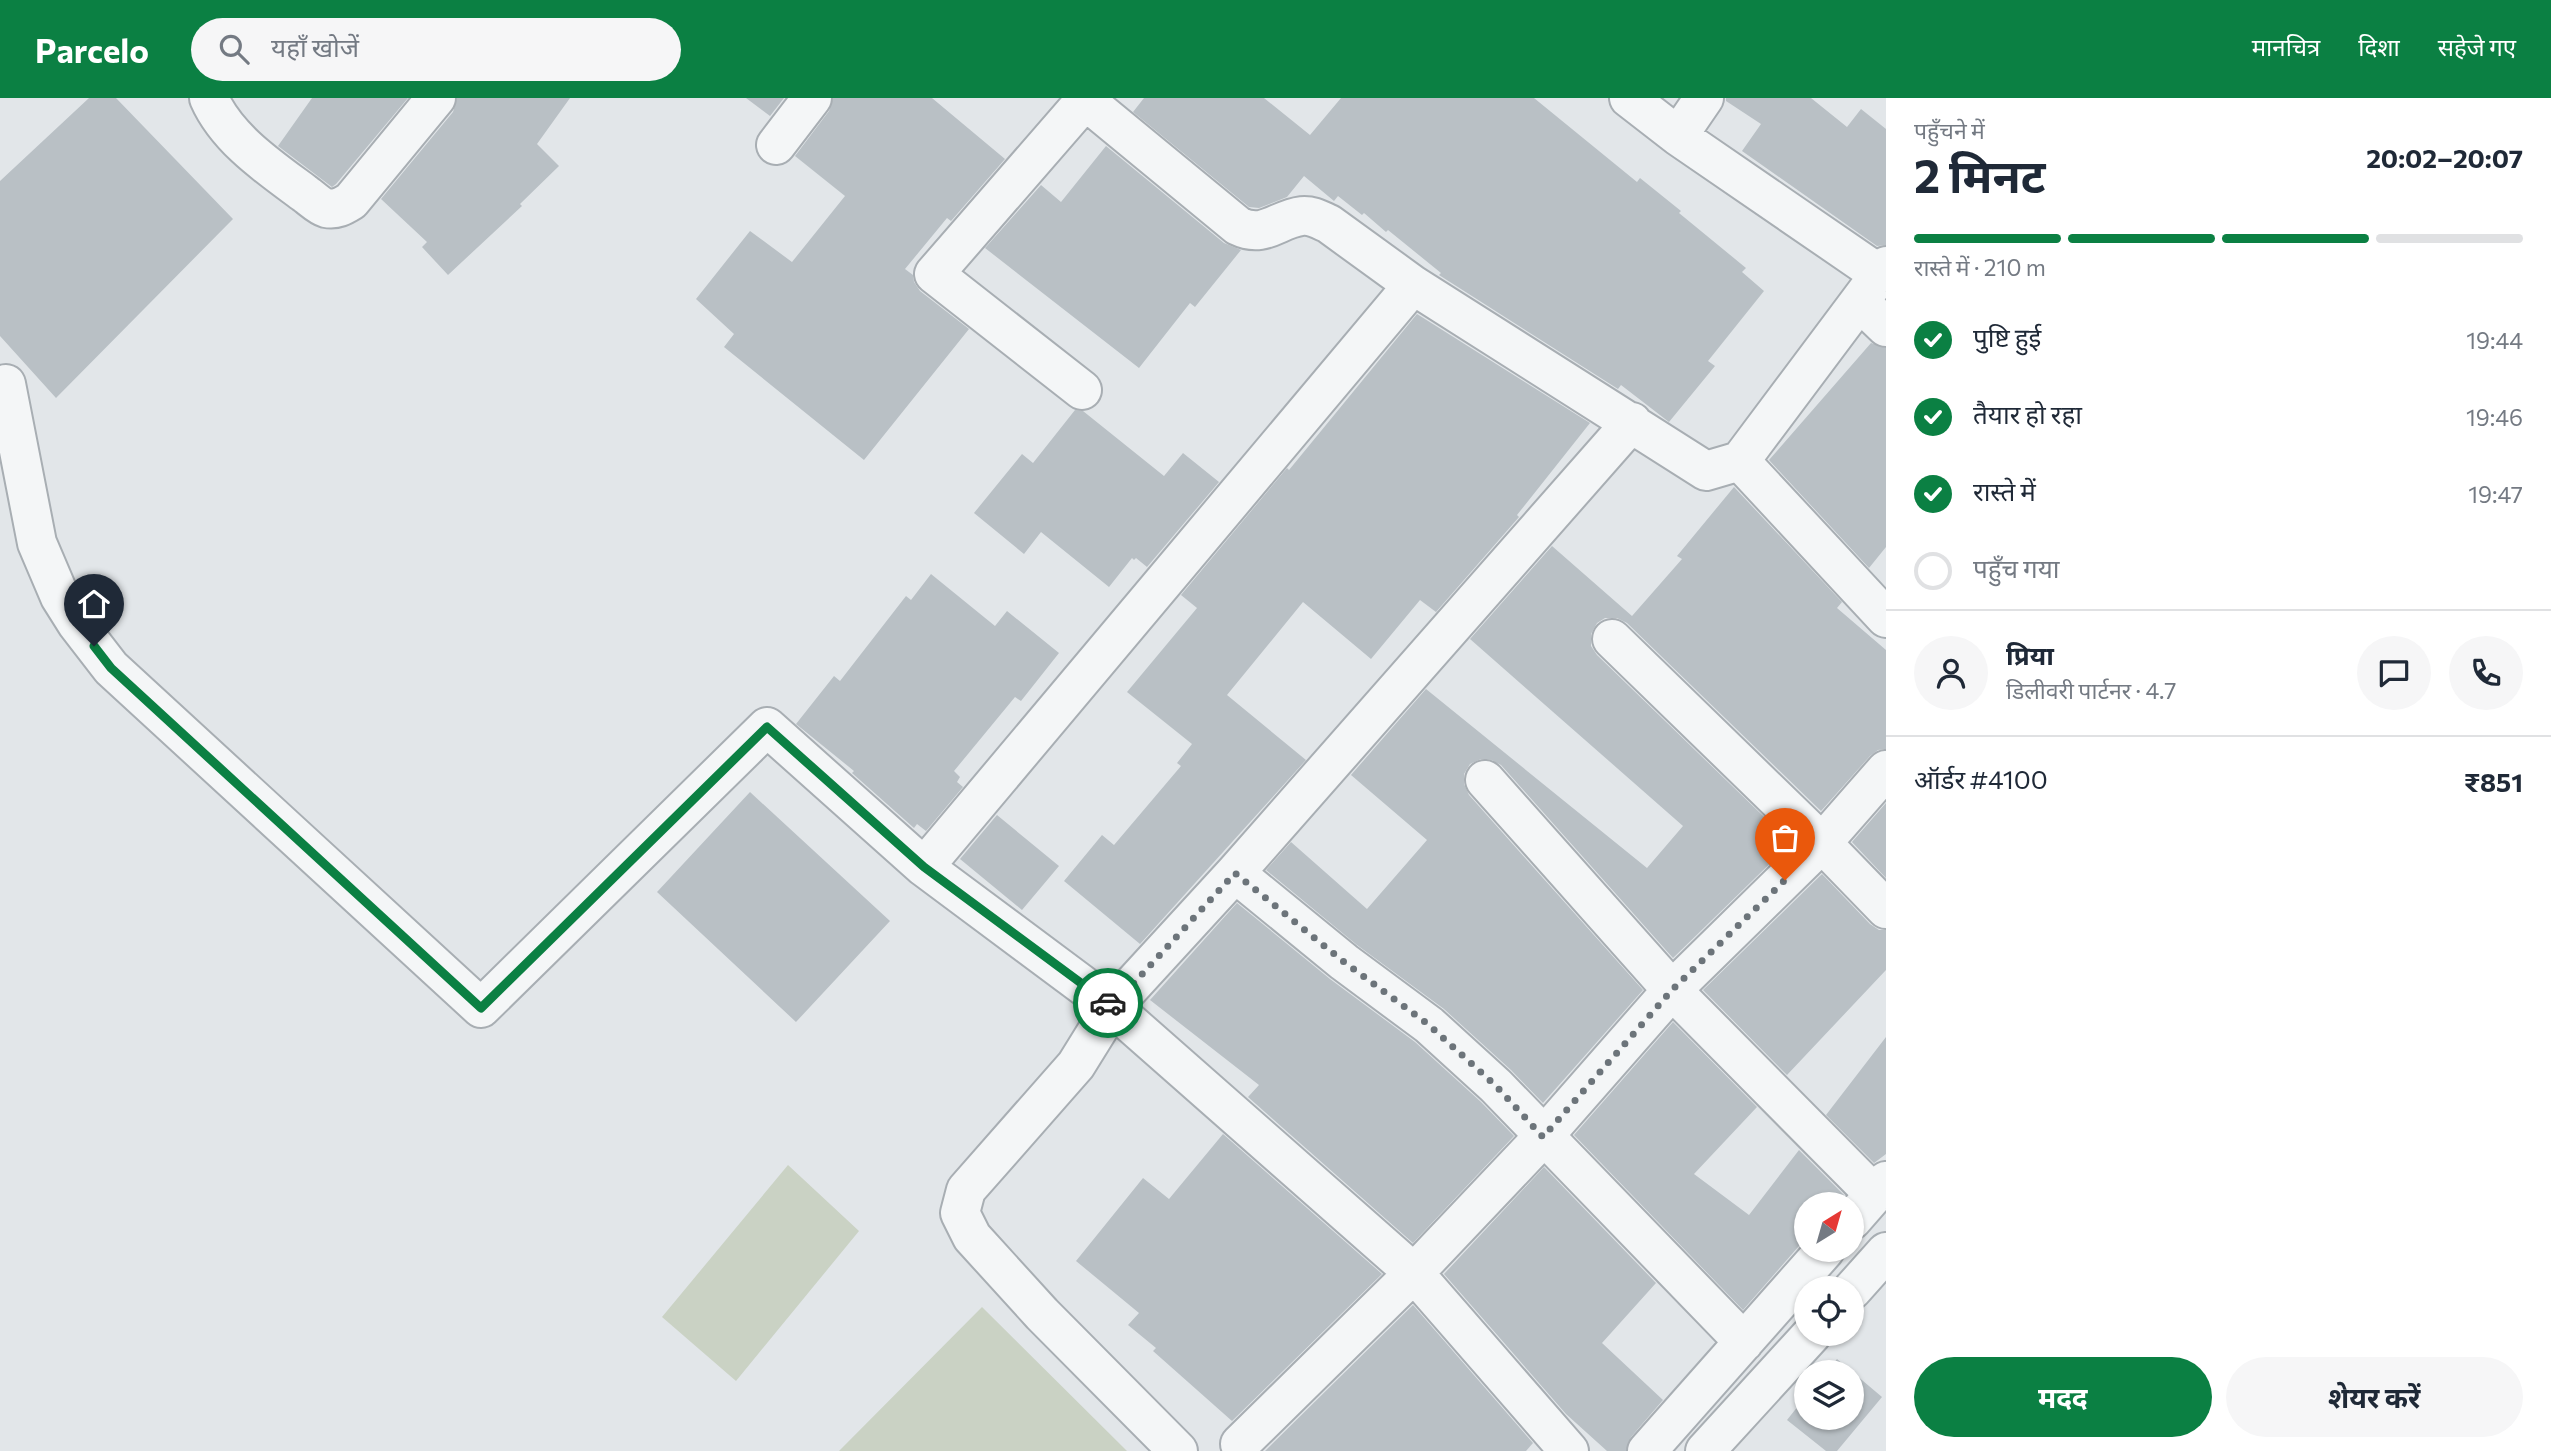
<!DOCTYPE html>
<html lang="hi">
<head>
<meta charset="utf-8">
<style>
	:root { --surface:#fff; --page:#f6f6f7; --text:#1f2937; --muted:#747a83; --line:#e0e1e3; --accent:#0b8043 }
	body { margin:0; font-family:Commissioner,"Noto Sans Devanagari",sans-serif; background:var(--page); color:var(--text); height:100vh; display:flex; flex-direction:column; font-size:26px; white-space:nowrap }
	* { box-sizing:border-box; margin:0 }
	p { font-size:23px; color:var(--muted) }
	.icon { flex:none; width:38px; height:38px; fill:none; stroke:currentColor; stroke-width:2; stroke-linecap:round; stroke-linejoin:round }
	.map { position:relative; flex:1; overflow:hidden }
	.details { display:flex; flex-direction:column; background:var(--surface); width:665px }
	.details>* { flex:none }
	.needle { width:46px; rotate:37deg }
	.tools { position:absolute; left:1794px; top:1094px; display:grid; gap:14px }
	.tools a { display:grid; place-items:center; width:70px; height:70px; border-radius:50%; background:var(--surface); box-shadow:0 2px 5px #0004; font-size:35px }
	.pin { position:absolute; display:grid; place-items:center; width:60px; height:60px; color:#fff; margin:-72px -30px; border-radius:50% 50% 50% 0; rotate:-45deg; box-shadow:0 0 7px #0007 }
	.pin .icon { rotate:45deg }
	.courier { position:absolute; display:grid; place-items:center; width:70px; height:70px; margin:-35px; border:5px solid #0b8043; border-radius:50%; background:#fff; color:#222; box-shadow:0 2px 9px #0007 }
	.overview em { font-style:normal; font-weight:700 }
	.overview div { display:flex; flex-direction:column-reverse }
	.overview { display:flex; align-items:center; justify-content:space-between; height:119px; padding:0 28px }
	h1 { font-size:46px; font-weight:700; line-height:52px }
	.bar { display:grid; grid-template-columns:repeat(4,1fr); gap:10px 7px; align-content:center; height:84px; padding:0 28px }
	.bar i { height:9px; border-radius:5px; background:var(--line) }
	.bar .selected { background:var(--accent) }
	.bar p { grid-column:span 4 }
	.line { display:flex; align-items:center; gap:18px; padding:0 28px; border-top:2px solid var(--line) }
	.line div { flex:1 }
	.round { display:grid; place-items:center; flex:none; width:74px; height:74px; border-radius:37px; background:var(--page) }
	ol { padding:0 28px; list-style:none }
	li { display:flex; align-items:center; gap:21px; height:77px }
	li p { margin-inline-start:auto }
	li .icon { padding:7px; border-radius:50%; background:var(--accent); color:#fff; stroke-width:4 }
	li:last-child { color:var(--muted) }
	li i { width:38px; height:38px; border:4px solid var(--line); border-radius:50% }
	.action { display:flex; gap:14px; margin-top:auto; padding:14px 28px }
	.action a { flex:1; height:80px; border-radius:42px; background:var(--accent); color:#fff; font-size:28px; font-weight:700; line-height:80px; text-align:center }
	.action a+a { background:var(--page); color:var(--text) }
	header { display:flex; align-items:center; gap:42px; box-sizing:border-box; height:98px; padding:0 35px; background:var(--accent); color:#fff }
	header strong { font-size:33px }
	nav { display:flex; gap:38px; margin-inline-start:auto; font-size:24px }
	.search { width:490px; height:63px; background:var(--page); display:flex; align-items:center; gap:18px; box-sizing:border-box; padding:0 24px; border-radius:38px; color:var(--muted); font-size:26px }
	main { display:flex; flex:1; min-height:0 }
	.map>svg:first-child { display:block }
	.green { fill:#cad2c4 }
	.building { fill:#b9c0c5 }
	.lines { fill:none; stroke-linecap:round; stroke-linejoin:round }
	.minor-casing { stroke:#a8aeb3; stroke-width:42 }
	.minor { stroke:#f4f6f7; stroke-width:38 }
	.done { stroke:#6c747a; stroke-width:7; stroke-dasharray:0 12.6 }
	.route { stroke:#0b8043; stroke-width:9 }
</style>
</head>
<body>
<header>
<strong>Parcelo</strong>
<div class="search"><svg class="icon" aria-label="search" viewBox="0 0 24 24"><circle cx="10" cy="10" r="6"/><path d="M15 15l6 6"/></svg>यहाँ खोजें</div>
<nav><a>मानचित्र</a><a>दिशा</a><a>सहेजे गए</a></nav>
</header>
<main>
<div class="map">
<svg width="1886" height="1353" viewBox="0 0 1886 1353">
	<rect width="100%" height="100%" fill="#e2e6e9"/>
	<path class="green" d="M788 1067 859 1133 736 1283 662 1219Z
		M982 1209 1127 1353H839Z"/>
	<path class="building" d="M89 0H116L233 121 56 300 0 238V83Z
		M312 0H408L336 86 332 89 278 48Z
		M457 0H570L537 46 559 68 520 106 522 108 448 177 422 149 427 144 381 101 453 14Z
		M746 0H784L770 18Z
		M833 0H932L1005 61 951 123 947 120 905 171 913 177 914 184 920 193 969 231 864 362 724 249 734 236 696 201 750 133 792 164 845 98 795 58 829 13Z
		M1144 0H1264L1310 37 1341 0H1534L1637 84 1640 80 1681 113 1679 115 1746 170 1742 174 1764 193 1708 263 1715 268 1669 324 1621 287 1618 291 1439 177 1441 175 1388 132 1386 134 1364 115 1362 117 1338 98 1334 103 1304 78 1287 99 1259 110 1249 109 1133 14Z
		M1726 0H1811L1847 29 1861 11 1886 31V147L1877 148 1742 53 1761 26 1726 3Z
		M1106 48 1224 145 1241 152 1195 209 1190 205 1139 270 985 150 1041 87 1061 104Z
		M1417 216 1590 325 1517 417 1519 419 1436 514 1420 502 1371 561 1303 504 1227 597 1306 662 1140 846 1064 783 1102 737 1114 747 1181 668 1177 665 1192 646 1127 594 1197 510 1181 497 1287 370 1289 372Z
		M1871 245 1886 250V449L1869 470 1769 362Z
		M1075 312 1083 313 1164 378 1183 355 1219 384 1147 469 1136 460 1134 462 1132 460 1109 489 1041 434 1024 456 974 415 1022 356 1033 365Z
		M1734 389 1842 504 1837 510 1886 552V651L1878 652 1870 658 1821 713 1627 525 1617 520H1605L1597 525 1591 536V548L1597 557 1791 745 1673 860 1501 667 1492 662 1481 661 1470 666 1464 676V686L1469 697 1643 892 1543 1005 1511 972 1444 911 1357 847 1266 772 1291 744 1367 811 1427 742 1351 677 1426 591 1647 770 1683 728 1470 541 1552 448 1632 518 1682 461 1677 458Z
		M931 476 995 528 1007 513 1059 555 1021 603 1015 599 954 673 960 679 957 684 963 689 926 733 917 726 914 730 852 675 854 673 796 626 834 578 840 583 906 498 911 502Z
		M750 694 890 823 796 924 657 794Z
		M1886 705V780L1852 744Z
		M997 717 1059 768 1022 812 960 761Z
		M1822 776 1870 826 1879 832H1886V872L1787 977 1703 892Z
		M1237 805 1330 881 1415 944 1481 1004 1514 1038 1413 1145 1248 999 1259 987 1150 902Z
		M1673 924 1757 1009 1694 1076 1749 1117 1799 1052 1844 1097 1837 1106H1806V1140L1743 1212 1574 1037Z
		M1886 939V1056L1874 1065 1826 1017Z
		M1223 1036 1382 1176 1232 1323 1153 1253 1156 1250 1128 1227 1139 1215 1076 1163 1143 1080 1169 1101Z
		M1544 1069 1656 1185 1602 1245 1663 1302 1631 1339 1626 1353H1607L1566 1316 1444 1176Z
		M1413 1207 1533 1345 1526 1353H1265Z
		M1837 1261 1882 1299 1837 1353H1826L1787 1322 1806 1298V1320H1852V1274H1826Z"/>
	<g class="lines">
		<g class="minor-casing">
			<path id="minor" d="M209 0C227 41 269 69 304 95 310 99 319 108 326 110 336 112 343 108 351 103L436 0
				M1629 0 1678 38 1879 176
				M1085 2 1238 128C1265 141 1277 121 1302 118 1312 117 1320 122 1329 126L1413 187 1706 373 1740 363 1886 520
				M1678 38 1704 0
				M776 47 812 0
				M1860 204 1886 229
				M6 286 37 445 60 499 77 526 111 570 481 910 767 629 924 769 1112 909 1414 1175 1569 1353
				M1082 292 934 176 1087 0
				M1740 363 1886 168
				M1612 541 1822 745 1886 811
				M1485 682 1672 892 1874 1096
				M924 769 1413 187
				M1235 775 1344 864 1429 927 1496 988 1744 1244
				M1852 1122 1886 1083
				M1852 1192 1886 1154
				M1240 1346 1414 1175 1543 1039 1672 892 1822 745 1886 672
				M1178 1353 1042 1216 972 1139 960 1115 966 1092 1076 967 1112 909 1235 775 1632 324
				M1647 1353 1825 1152
				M1705 1353 1812 1236"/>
		</g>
		<use href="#minor" class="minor"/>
	</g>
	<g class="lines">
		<path class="done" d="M1108 905 1112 909 1235 775 1344 864 1429 927 1496 988 1543 1039 1672 892 1785 782"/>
		<path class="route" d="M94 548 111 570 481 910 767 629 924 769 1108 905"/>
	</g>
</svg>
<div class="tools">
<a><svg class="needle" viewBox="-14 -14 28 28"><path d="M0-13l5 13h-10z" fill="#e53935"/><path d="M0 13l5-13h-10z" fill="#747a83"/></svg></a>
<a><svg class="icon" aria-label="locate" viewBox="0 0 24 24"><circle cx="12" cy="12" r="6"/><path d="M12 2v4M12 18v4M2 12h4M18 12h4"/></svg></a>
<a><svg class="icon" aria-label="layers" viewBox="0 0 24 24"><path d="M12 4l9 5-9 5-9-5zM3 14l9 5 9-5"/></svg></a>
</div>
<div class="pin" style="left:1785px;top:782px;background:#ea580c"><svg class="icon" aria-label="bag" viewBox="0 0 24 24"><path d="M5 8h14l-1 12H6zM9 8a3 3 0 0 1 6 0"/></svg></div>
<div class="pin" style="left:94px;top:548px;background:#1f2937"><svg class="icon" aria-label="home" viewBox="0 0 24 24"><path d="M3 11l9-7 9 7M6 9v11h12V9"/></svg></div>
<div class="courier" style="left:1108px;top:905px"><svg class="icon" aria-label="car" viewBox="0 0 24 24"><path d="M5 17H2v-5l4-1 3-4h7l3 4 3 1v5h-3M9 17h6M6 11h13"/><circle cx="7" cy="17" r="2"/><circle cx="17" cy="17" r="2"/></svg></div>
</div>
<section class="details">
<div class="overview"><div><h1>2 मिनट</h1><p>पहुँचने में</p></div><em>20:02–20:07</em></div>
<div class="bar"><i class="selected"></i><i class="selected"></i><i class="selected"></i><i></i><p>रास्ते में · 210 m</p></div>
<ol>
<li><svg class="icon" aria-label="check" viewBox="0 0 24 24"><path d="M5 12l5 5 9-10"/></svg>पुष्टि हुई<p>19:44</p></li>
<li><svg class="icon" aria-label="check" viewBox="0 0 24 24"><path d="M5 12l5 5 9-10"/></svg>तैयार हो रहा<p>19:46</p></li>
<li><svg class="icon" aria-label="check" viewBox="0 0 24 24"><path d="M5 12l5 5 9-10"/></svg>रास्ते में<p>19:47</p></li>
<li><i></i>पहुँच गया</li>
</ol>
<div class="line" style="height:126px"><a class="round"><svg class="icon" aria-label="person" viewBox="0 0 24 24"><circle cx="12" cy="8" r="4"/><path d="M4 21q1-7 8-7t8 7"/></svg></a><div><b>प्रिया</b><p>डिलीवरी पार्टनर · 4.7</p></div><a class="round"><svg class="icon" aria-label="chat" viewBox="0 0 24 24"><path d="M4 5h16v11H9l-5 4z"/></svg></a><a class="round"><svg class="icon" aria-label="phone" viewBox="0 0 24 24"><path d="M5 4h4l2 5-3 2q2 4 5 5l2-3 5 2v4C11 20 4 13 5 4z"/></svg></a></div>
<div class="line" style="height:91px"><div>ऑर्डर #4100</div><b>₹851</b></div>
<div class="action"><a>मदद</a><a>शेयर करें</a></div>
</section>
</main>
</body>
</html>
